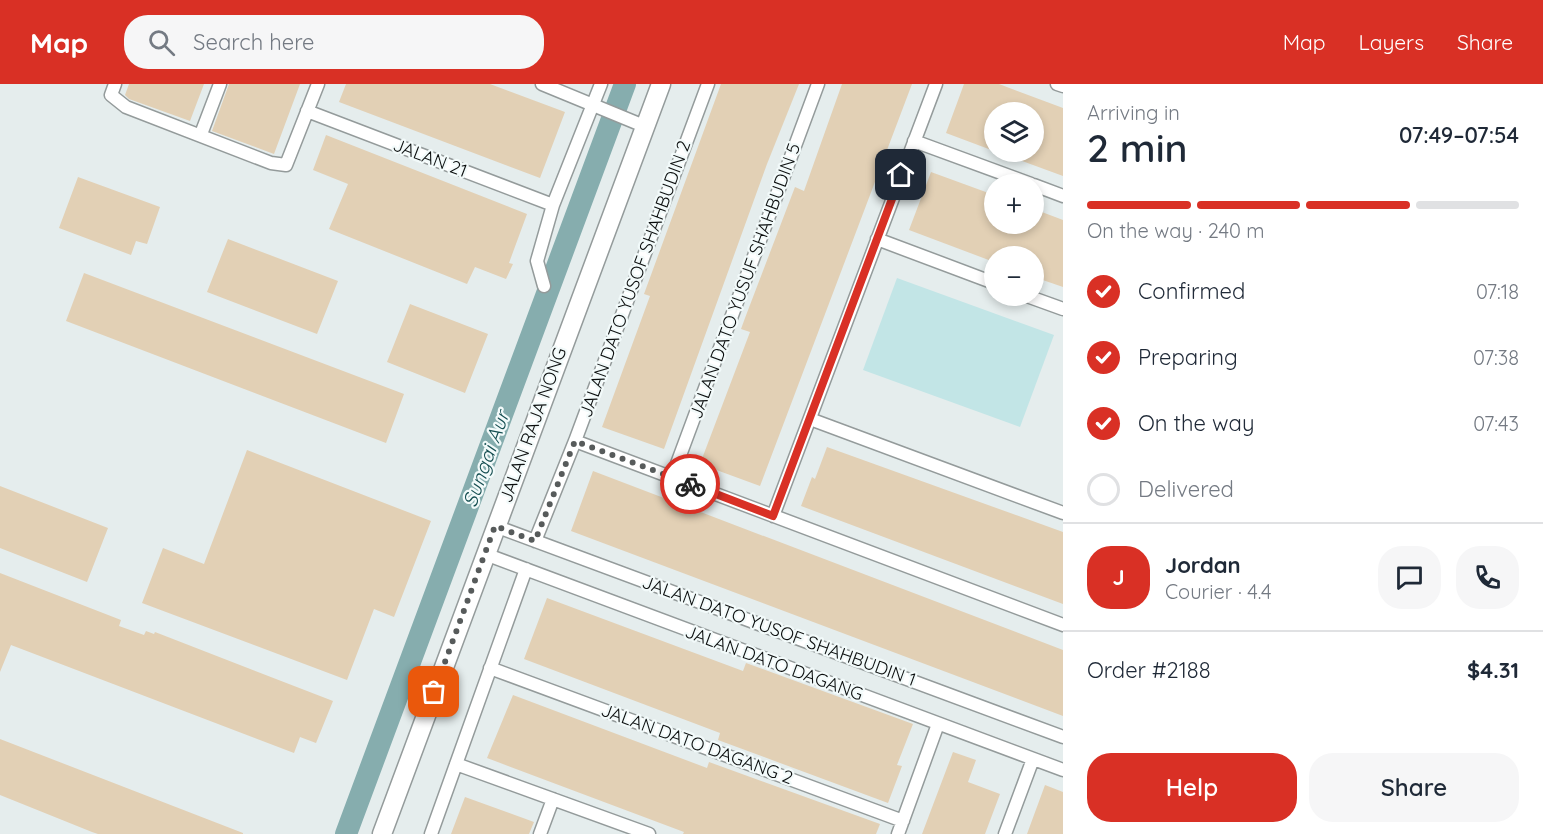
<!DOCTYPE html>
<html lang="en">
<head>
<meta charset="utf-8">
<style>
	:root { --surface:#fff; --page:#f6f6f7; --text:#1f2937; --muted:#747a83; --line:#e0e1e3; --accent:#d93025 }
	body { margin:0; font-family:Quicksand,sans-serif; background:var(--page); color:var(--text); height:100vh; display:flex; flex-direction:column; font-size:22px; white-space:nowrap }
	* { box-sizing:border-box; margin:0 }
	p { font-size:20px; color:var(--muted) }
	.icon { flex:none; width:33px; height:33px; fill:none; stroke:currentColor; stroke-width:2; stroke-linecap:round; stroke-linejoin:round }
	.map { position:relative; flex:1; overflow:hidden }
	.panel { display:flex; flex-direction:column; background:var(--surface); width:480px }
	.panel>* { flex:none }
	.buttons { position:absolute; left:984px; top:18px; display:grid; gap:12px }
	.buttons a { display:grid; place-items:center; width:60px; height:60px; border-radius:50%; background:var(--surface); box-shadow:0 3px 9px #0003; font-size:30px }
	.pin { position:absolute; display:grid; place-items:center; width:51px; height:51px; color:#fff; margin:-26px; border-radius:12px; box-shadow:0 3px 9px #0006 }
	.courier { position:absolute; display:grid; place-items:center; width:60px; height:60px; margin:-30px; border:4px solid #d93025; border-radius:50%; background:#fff; color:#222; box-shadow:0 2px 8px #0007 }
	.summary em { font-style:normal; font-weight:600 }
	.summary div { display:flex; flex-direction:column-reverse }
	.summary { display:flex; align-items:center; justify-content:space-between; height:102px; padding:0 24px }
	h1 { font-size:39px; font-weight:600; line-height:45px }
	.bar { display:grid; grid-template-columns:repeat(4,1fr); gap:9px 6px; align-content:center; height:72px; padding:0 24px }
	.bar i { height:8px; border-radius:4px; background:var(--line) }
	.bar .on { background:var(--accent) }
	.bar p { grid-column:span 4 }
	.line { display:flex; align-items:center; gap:15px; padding:0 24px; border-top:2px solid var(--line) }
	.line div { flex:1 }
	.round { display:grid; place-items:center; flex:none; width:63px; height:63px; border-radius:24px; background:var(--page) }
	ol { padding:0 24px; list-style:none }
	li { display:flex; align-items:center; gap:18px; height:66px }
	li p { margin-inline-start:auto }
	li .icon { padding:6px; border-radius:50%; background:var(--accent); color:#fff; stroke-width:4 }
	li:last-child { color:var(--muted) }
	li i { width:33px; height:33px; border:3px solid var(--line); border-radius:50% }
	.primary-button { display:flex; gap:12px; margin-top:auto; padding:12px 24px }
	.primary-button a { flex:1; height:69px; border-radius:24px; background:var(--accent); color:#fff; font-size:24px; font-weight:600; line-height:69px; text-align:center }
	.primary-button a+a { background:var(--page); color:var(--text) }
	header { display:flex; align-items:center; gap:36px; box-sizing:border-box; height:84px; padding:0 30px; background:var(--accent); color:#fff }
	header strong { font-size:28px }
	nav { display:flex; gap:33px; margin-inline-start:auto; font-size:21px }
	.search { width:420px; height:54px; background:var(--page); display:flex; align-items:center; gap:15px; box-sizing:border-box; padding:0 21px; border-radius:24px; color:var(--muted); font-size:22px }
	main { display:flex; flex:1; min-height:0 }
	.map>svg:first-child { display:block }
	.green { fill:#c2e5e6 }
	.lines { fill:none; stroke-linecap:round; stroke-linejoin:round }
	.river { stroke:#86adae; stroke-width:22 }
	.building { fill:#e2d0b5 }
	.street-casing { stroke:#949b9b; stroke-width:15 }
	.secondary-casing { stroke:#949b9b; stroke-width:21 }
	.street { stroke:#fff; stroke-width:12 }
	.secondary { stroke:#fff; stroke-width:18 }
	.done { stroke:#575b5b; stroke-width:6; stroke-dasharray:0 10.8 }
	.route { stroke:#d93025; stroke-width:8 }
	.labels { text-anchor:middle; stroke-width:4.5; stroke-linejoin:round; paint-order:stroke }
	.street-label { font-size:18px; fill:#0a0d0d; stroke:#f2fafa }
	.water-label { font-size:20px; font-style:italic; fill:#154e51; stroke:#f2fafa }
</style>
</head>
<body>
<header>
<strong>Map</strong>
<div class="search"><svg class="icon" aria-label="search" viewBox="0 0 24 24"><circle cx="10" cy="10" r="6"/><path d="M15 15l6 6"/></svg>Search here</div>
<nav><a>Map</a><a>Layers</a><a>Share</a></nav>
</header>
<main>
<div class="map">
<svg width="1063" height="750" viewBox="0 0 1063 750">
	<rect width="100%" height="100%" fill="#e5eded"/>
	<path class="green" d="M897 194 1054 251 1020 343 863 286Z"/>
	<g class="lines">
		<path class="river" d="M346 750 625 0"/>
	</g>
	<path class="building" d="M129 0H204L190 37 129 15 125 11Z
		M229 0H300L274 70 212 47Z
		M346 0H490L565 28 540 94 339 18Z
		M721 0H799L767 80 664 365 602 343 650 212 644 210Z
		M842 0H912L760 402 700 380 750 248 741 245 745 234 795 103 804 107Z
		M964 0H999L1063 24V92L1000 69 1034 68V28H994V67L946 49Z
		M326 51 527 130 509 179 513 180 506 195 475 183 467 200 329 145 348 100 313 86Z
		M931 88 994 111V140H1034V125L1063 136V203L1034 193V172H994V178L909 146Z
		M78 93 160 123 147 160 136 157 131 171 59 144Z
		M228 155 338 197 317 250 207 208Z
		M84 189 404 310 386 359 66 237Z
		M410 220 488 250 465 309 387 278Z
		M827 363 1063 448V520L801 422 812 393 815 395Z
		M247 366 431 437 394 533 374 525 347 596 142 519 163 464 204 480Z
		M593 387 1063 566V632L571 447Z
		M0 402 108 444 87 498 0 464Z
		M0 489 121 536 119 542 144 551 146 547 154 550 155 548 333 617 316 659 300 653 294 669 11 561 0 588Z
		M547 514 743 587 746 579 913 640 897 681 902 682 888 719 718 656 720 649 524 575Z
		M513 611 707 684 709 678 880 740 876 750H683L684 748 487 674Z
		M0 655 243 749V750H98L92 748 0 711Z
		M953 668 976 676 968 698 1000 710 985 750H922Z
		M1045 701 1063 708V750H1027Z
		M465 713 534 738 529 750H451Z"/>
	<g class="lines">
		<g class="street-casing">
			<path id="street" d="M115 0 111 11 126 23 271 79 286 81 318 0
				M542 0 644 42
				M1057 0 1063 2
				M307 27 553 121
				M201 50 220 0
				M914 57 1031 100
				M1034 101 1063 112
				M877 155 994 199
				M544 202 537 177 553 121 601 0
				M1027 212 1063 225
				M810 335 1063 429
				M575 357 1063 541
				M672 393 818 0
				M773 432 936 0
				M495 442 1063 653
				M535 457 575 357 708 0
				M485 470 1063 686
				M490 584 903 737
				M456 680 649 750
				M431 750 526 485
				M540 750 553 715
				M898 750 938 640
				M1005 750 1033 675"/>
		</g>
		<g class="secondary-casing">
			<path id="secondary" d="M382 750 661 0"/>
		</g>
		<use href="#street" class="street"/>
		<use href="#secondary" class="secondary"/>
	</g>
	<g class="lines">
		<path class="done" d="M434 608 495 442 535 457 575 357 690 400"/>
		<path class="route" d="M690 400 773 432 901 91"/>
	</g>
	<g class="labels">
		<g class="street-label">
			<text transform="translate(430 74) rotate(21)" y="6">JALAN 21</text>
			<text transform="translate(635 195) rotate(-70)" y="6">JALAN DATO YUSOF SHAHBUDIN 2</text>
			<text transform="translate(745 197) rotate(-70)" y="6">JALAN DATO YUSUF SHAHBUDIN 5</text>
			<text transform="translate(533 341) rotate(-70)" y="6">JALAN RAJA NONG</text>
			<text transform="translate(779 547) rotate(20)" y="6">JALAN DATO YUSOF SHAHBUDIN 1</text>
			<text transform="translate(774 579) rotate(20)" y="6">JALAN DATO DAGANG</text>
			<text transform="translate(697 660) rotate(20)" y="6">JALAN DATO DAGANG 2</text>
		</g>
		<g class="water-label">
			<text transform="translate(486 375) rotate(-70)" y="7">Sungai Aur</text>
		</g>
	</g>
</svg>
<div class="buttons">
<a><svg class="icon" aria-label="layers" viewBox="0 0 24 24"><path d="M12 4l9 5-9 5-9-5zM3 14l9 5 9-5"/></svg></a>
<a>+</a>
<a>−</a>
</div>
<div class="pin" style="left:434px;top:608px;background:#ea580c"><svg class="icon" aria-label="bag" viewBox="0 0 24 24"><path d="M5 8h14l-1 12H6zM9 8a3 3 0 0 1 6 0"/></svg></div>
<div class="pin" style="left:901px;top:91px;background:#1f2937"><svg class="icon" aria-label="home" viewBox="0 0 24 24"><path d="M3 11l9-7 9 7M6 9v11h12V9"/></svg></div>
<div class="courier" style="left:690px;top:400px"><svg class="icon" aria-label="bike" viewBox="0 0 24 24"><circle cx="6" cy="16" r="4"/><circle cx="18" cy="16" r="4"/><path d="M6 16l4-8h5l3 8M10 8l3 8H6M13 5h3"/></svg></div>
</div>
<section class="panel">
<div class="summary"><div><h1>2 min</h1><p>Arriving in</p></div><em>07:49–07:54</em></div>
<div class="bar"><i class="on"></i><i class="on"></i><i class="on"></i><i></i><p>On the way · 240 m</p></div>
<ol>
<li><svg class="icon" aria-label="check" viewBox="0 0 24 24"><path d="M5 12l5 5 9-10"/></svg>Confirmed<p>07:18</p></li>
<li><svg class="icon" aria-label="check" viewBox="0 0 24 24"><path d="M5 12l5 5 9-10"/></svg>Preparing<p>07:38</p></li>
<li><svg class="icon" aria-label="check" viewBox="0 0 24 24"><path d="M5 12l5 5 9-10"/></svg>On the way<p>07:43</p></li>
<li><i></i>Delivered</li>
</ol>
<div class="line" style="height:108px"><b class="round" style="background:var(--accent);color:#fff">J</b><div><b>Jordan</b><p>Courier · 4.4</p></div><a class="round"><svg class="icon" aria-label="chat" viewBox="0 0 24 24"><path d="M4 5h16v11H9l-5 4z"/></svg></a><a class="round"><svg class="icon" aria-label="phone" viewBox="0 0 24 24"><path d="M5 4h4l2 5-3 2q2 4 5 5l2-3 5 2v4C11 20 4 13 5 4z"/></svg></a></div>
<div class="line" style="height:78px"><div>Order #2188</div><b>$4.31</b></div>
<div class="primary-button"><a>Help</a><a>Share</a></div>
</section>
</main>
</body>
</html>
